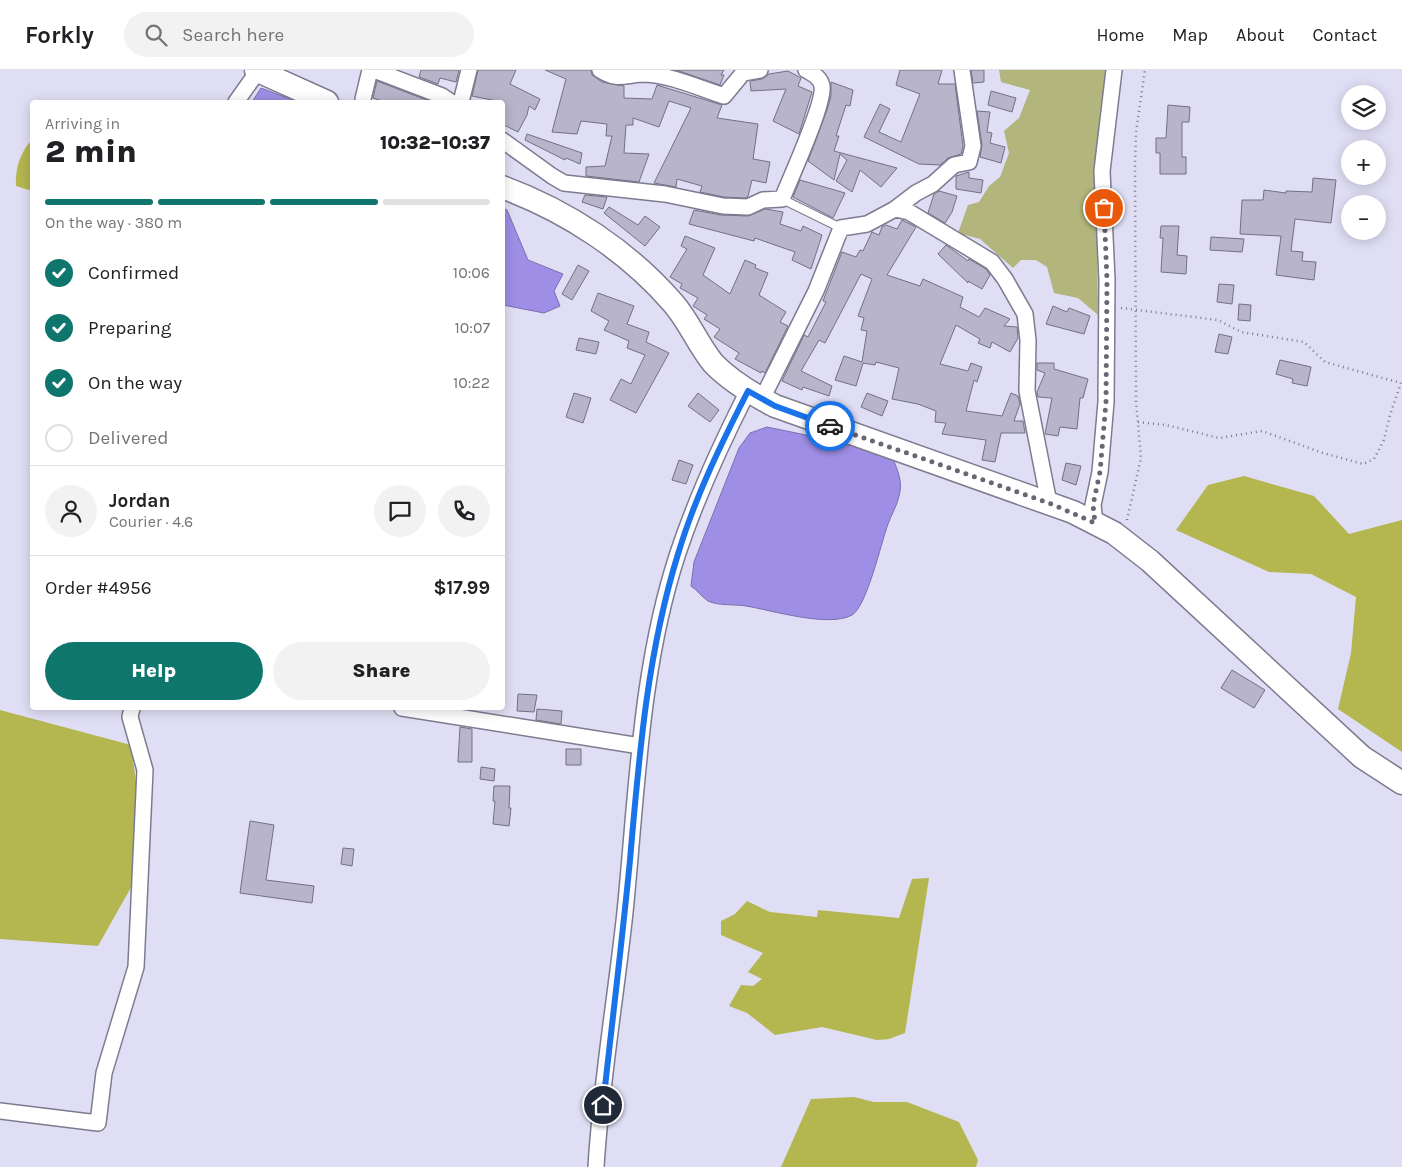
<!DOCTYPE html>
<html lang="en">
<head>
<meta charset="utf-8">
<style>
	:root { --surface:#fff; --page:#f2f2f2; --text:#202124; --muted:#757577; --line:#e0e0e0; --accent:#0f766e }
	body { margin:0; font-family:Karla,sans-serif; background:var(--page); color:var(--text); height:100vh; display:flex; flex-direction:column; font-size:19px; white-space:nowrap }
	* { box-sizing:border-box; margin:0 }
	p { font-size:16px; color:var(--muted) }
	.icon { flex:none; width:28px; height:28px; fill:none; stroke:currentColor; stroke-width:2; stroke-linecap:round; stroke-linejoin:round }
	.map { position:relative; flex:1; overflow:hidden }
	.details { position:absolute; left:30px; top:30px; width:475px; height:610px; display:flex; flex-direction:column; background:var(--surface); border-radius:5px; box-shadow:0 2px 12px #0003 }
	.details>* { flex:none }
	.tools { position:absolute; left:1341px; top:15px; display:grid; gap:10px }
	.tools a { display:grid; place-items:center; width:45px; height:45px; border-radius:50%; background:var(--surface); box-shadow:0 2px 12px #0003; font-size:25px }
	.pin { position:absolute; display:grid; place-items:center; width:42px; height:42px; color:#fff; margin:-21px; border:2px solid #fff; border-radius:50%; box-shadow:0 1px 5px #0007 }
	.courier { position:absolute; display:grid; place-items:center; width:50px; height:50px; margin:-25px; border:4px solid #1a73e8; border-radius:50%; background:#fff; color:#222; box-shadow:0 1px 6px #0007 }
	.head em { font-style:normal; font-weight:800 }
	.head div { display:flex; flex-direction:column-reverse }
	.head { display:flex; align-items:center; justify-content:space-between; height:85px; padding:0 15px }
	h1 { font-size:32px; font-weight:800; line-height:38px }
	.bar { display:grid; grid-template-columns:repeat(4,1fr); gap:8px 5px; align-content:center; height:60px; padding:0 15px }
	.bar i { height:6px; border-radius:4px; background:var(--line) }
	.bar .on { background:var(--accent) }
	.bar p { grid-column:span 4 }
	.line { display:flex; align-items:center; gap:12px; padding:0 15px; border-top:1px solid var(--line) }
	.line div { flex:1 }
	.round { display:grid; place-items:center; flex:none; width:52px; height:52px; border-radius:26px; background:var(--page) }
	ol { padding:0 15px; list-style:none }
	li { display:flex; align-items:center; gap:15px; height:55px }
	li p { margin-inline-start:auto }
	li .icon { padding:5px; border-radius:50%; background:var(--accent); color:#fff; stroke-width:4 }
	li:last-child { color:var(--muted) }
	li i { width:28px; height:28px; border:2px solid var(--line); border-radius:50% }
	.cta { display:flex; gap:10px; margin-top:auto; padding:10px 15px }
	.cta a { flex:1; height:58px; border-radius:30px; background:var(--accent); color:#fff; font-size:20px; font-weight:800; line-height:58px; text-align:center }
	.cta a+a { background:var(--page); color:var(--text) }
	header { display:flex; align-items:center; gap:30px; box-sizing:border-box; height:70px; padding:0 25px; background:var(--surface); border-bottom:1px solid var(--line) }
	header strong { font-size:24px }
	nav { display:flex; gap:28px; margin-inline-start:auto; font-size:18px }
	.search { width:350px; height:45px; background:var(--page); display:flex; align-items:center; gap:12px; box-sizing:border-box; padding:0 18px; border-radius:28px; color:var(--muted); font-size:19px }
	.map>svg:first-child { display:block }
	.green { fill:#b2b57c }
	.forest { fill:#b4b650 }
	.water { fill:#9e8ee5; stroke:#7b6faf }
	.building { fill:#b8b5cb; stroke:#727084 }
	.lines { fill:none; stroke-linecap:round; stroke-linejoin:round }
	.lane-casing { stroke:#7d7b8f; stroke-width:10 }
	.street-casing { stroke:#7d7b8f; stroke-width:18 }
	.primary-casing { stroke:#7d7b8f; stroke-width:25 }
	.path { stroke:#7c7a89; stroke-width:2.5; stroke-dasharray:1 4; stroke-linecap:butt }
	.lane { stroke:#fff; stroke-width:8 }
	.street { stroke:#fff; stroke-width:15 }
	.primary { stroke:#fff; stroke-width:22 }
	.done { stroke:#686775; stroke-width:5; stroke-dasharray:0 9 }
	.route { stroke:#1a73e8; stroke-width:6 }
</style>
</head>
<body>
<header>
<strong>Forkly</strong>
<div class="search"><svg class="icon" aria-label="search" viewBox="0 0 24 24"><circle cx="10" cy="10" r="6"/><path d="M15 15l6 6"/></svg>Search here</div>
<nav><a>Home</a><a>Map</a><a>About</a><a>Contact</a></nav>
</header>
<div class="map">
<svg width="1402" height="1097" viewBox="0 0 1402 1097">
	<rect width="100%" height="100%" fill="#e0def4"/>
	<path class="green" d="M999 0H1107L1096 104 1098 245 1078 228 1054 223 1047 197 1036 190H1021L1013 198 980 169 958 163 968 135 979 132 989 116 1000 107 1009 83 1004 61 1019 48 1030 20 1001 12Z"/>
	<path class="forest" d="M32 70V121L16 116C15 99 20 82 32 70Z
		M1244 406 1314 426 1349 464 1402 450V682L1338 639 1351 583 1356 527 1311 504 1269 502 1176 460 1208 415Z
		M0 640 131 675 141 749 134 812 98 876 0 869Z
		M929 808 905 963 889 969 877 970 822 957 775 965 747 943 729 936 741 915 753 916 762 909 748 902 763 883 721 865V851L735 844 747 831 770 842 817 847 818 840 899 848 912 809Z
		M854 1027 874 1032H907L959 1052 978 1090 976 1097H781L811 1029Z"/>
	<path class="water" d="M261 18 298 32H252Z
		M503 138 507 140 528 190 563 204 554 221 560 236 544 243 503 235Z
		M767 357 874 379 893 389C898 401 903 412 899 426 897 436 891 445 888 454 881 473 867 536 852 545 829 558 771 540 746 536 735 534 718 536 708 531 702 527 697 520 691 516L694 492 739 378 750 363Z"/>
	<path class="building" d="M421 0H459L456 12 440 8 438 14 419 7Z
		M478 0H516L510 14 540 29 535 40 529 36 527 45 518 62 502 54V32L472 26Z
		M545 0H591L592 5 602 12 624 16V28L652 29 657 15 722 35 717 48 758 54 753 89 770 92 766 113 752 110 748 126 746 128 724 127 700 122 702 116 677 109 676 117 654 113 691 38 669 31 659 57 633 48V55H626L624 83 649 84 639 112 586 106V97L605 96 612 66H606L607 54 581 51 577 64 552 62 566 9Z
		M676 0H724L721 5H724L720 15Z
		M900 0H942L938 14H955L963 76 961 84 948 88 940 95 919 94 864 67 880 34 890 39 879 62 901 72 920 24 896 15Z
		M971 0H984V12L973 13Z
		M788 1 801 8 798 16 812 22 799 64 773 51 786 19 751 21 750 11 762 9 769 4Z
		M377 11 424 29 431 32H385L373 28Z
		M831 12 853 20 850 36 846 35 836 66H839L834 81 897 98 881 117 860 100 852 122 836 111 847 90 840 84 834 110 808 91 827 40 831 26Z
		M991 21 1016 28 1012 42 988 35Z
		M1168 35 1190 37 1189 52H1182V87H1186V104H1160V83H1156V68H1166Z
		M977 41 990 42 987 62 992 63 990 73 1005 77 1001 93 980 87 982 75Z
		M527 64 582 83 580 94 566 88 565 90 525 70Z
		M969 102V108L983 110 981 123 956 119V106Z
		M1313 108 1336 110 1331 153 1295 149 1291 181 1303 182 1302 191 1316 192 1314 210 1276 205 1281 166 1240 164 1242 130H1263L1264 120 1286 123V121L1312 122Z
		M800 110 845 123 833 148 793 127Z
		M939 121 957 126 952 142 945 153 928 143 934 124Z
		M585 125 607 127 603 139 582 132Z
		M609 137 638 155 645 146 660 157 645 176 604 143Z
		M765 139 783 142 780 154 801 161 803 156 822 165 811 199 792 190 795 182 755 168 754 171 689 154 694 140 721 145 748 146Z
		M902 150 916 157 887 205 920 216 923 209 963 227 960 237 979 247 985 238 1010 249 1004 256 1017 257 1018 268 1010 282 992 272 990 278 978 273 980 269 956 255 940 294 968 301 971 293 982 297 977 312 974 310 966 341 1002 346 1011 323 1018 326 1020 334 1014 351H1023L1025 363H1001L995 392 982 390 986 370 942 364 946 353 935 352 936 341 918 334 892 329 899 298 876 292 875 295 863 293 856 316 835 310 844 286 862 292 867 261 861 260 864 248 858 246 872 209 861 204 825 273 819 270 801 301 832 316 829 326 803 317 802 320 782 311 804 265 808 267 826 232 823 231 842 182 856 187 860 180 863 181 872 162 879 165 882 157 886 155 897 159Z
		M1161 156H1179L1177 185 1187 186 1186 204 1161 202 1163 168H1160Z
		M685 166 715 178 703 205 730 224 745 190 756 195 755 198 768 203 759 225 786 242 780 252 788 256 765 303 762 301 761 303 735 289 739 283 714 267 720 259 704 249 707 245 693 236 698 228 680 218 682 214 670 207 687 179 681 176Z
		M1211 167 1244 169 1242 182 1210 180Z
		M946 175 968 191 969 189 986 199 990 205 982 219 968 211V213L938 184Z
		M578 195 589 201 572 230 562 224Z
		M1219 214 1234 215 1232 234 1217 232Z
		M598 223 634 236 627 254 649 262 646 272 669 283 636 343 610 330 621 309 631 314 645 285 627 278 629 271 604 260 609 251 591 241Z
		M1239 234 1251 235 1250 251 1238 250Z
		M1053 236 1067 242 1069 238 1090 246 1084 264 1046 254Z
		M1219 264 1232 267 1228 284 1215 282Z
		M579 268 599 272 596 284 576 280Z
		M1280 290 1311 297 1307 316 1292 313 1293 309 1276 304Z
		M1037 293H1054V299L1088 309 1083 328H1080L1077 359 1060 357 1058 366 1045 364 1052 328 1038 327 1037 322 1045 303 1037 300Z
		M574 323 591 328 583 353 566 347Z
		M698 323 719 340 710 352 688 336Z
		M867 323 888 331 882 346 861 337Z
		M679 390 693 395 686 414 672 410Z
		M1066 393 1081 396 1076 415 1062 410Z
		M1232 600 1265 620 1254 638 1221 618Z
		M518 624 537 625 534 642 517 641Z
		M537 639 562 641 561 654 536 650Z
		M460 657 472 659V692H458Z
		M566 679H581V695H566Z
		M481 697 495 699 494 711 480 709Z
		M494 716H510L509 738H511L509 756 493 754 495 731H493Z
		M250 751 274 755 266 810 314 816 312 833 240 823Z
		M343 778 354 779 352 796 341 794Z"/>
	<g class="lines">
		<g class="lane-casing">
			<path id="lane" d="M782 129 841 158"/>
		</g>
		<g class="street-casing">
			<path id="street" d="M374 0 442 26 451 32
				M600 0C619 12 625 4 645 4 671 5 699 18 724 26L743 3 760 0
				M363 29 370 0
				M236 32 258 1
				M461 32 469 0
				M502 70 552 106 564 113 665 124 723 136 748 137 763 130 782 129C790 109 825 33 822 16 820 7 813 4 806 0
				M895 139 916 123 933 114 954 95 969 92 973 76 962 0
				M762 329 816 221 841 158 867 154 895 139 909 142 992 192 1005 209 1025 244 1028 270 1027 321 1049 433
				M1095 453 1093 435 1100 402 1106 332 1107 210 1102 101 1114 0
				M402 638 640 676
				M0 1041 98 1053 104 1003 136 897 145 700 130 647 132 638
				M596 1097C601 1012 616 927 625 842 637 723 640 598 678 483 697 426 721 374 748 321"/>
		</g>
		<g class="primary-casing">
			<path id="primary" d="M256 0 327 32
				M502 117C567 141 628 181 673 233 689 251 698 275 713 293 730 311 754 325 775 336L1073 442 1114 463 1150 491 1362 687 1402 713"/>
		</g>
		<path class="path" d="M1121 238 1218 250 1241 262 1304 272 1325 292 1401 313
			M1138 352 1166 355 1219 368 1262 361 1323 383 1363 394 1374 389 1384 370 1390 345 1401 313
			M1127 450 1141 388 1136 331 1135 95 1136 62 1145 0"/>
		<use href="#lane" class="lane"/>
		<use href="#street" class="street"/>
		<use href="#primary" class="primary"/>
	</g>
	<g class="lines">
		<path class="done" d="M830 356 1049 433 1095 453 1093 435 1100 402 1106 332 1107 210 1104 138"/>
		<path class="route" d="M603 1035C612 953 622 872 630 790 639 687 647 584 678 484 695 427 721 374 748 321L775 336 830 356"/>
	</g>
</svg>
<div class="tools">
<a><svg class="icon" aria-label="layers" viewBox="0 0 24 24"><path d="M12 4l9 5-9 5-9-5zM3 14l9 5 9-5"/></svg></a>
<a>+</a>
<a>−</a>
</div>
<div class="pin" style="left:1104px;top:138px;background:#ea580c"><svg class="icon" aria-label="bag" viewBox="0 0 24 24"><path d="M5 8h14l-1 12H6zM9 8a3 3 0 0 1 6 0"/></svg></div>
<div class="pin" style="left:603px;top:1035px;background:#1f2937"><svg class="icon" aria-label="home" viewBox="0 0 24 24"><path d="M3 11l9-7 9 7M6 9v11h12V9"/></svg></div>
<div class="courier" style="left:830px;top:356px"><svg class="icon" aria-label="car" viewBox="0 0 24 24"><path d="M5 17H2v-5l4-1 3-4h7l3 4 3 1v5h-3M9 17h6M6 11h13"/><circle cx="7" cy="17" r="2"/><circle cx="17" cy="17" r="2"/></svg></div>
<section class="details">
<div class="head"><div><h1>2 min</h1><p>Arriving in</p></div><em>10:32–10:37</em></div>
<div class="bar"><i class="on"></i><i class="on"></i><i class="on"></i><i></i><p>On the way · 380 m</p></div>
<ol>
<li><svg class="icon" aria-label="check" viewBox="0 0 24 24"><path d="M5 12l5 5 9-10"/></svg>Confirmed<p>10:06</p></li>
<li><svg class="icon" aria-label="check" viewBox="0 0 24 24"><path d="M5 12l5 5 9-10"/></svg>Preparing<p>10:07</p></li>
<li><svg class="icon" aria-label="check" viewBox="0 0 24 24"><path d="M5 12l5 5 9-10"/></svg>On the way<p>10:22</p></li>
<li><i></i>Delivered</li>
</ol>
<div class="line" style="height:90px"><a class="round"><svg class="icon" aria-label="person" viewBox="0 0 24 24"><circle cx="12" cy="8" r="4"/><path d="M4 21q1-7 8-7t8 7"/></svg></a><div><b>Jordan</b><p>Courier · 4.6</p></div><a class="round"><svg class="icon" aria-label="chat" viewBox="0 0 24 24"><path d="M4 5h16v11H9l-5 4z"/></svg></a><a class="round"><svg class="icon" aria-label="phone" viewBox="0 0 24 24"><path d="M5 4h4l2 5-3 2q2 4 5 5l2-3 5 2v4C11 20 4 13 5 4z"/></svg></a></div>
<div class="line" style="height:65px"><div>Order #4956</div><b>$17.99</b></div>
<div class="cta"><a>Help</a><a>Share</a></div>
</section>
</div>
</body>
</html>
